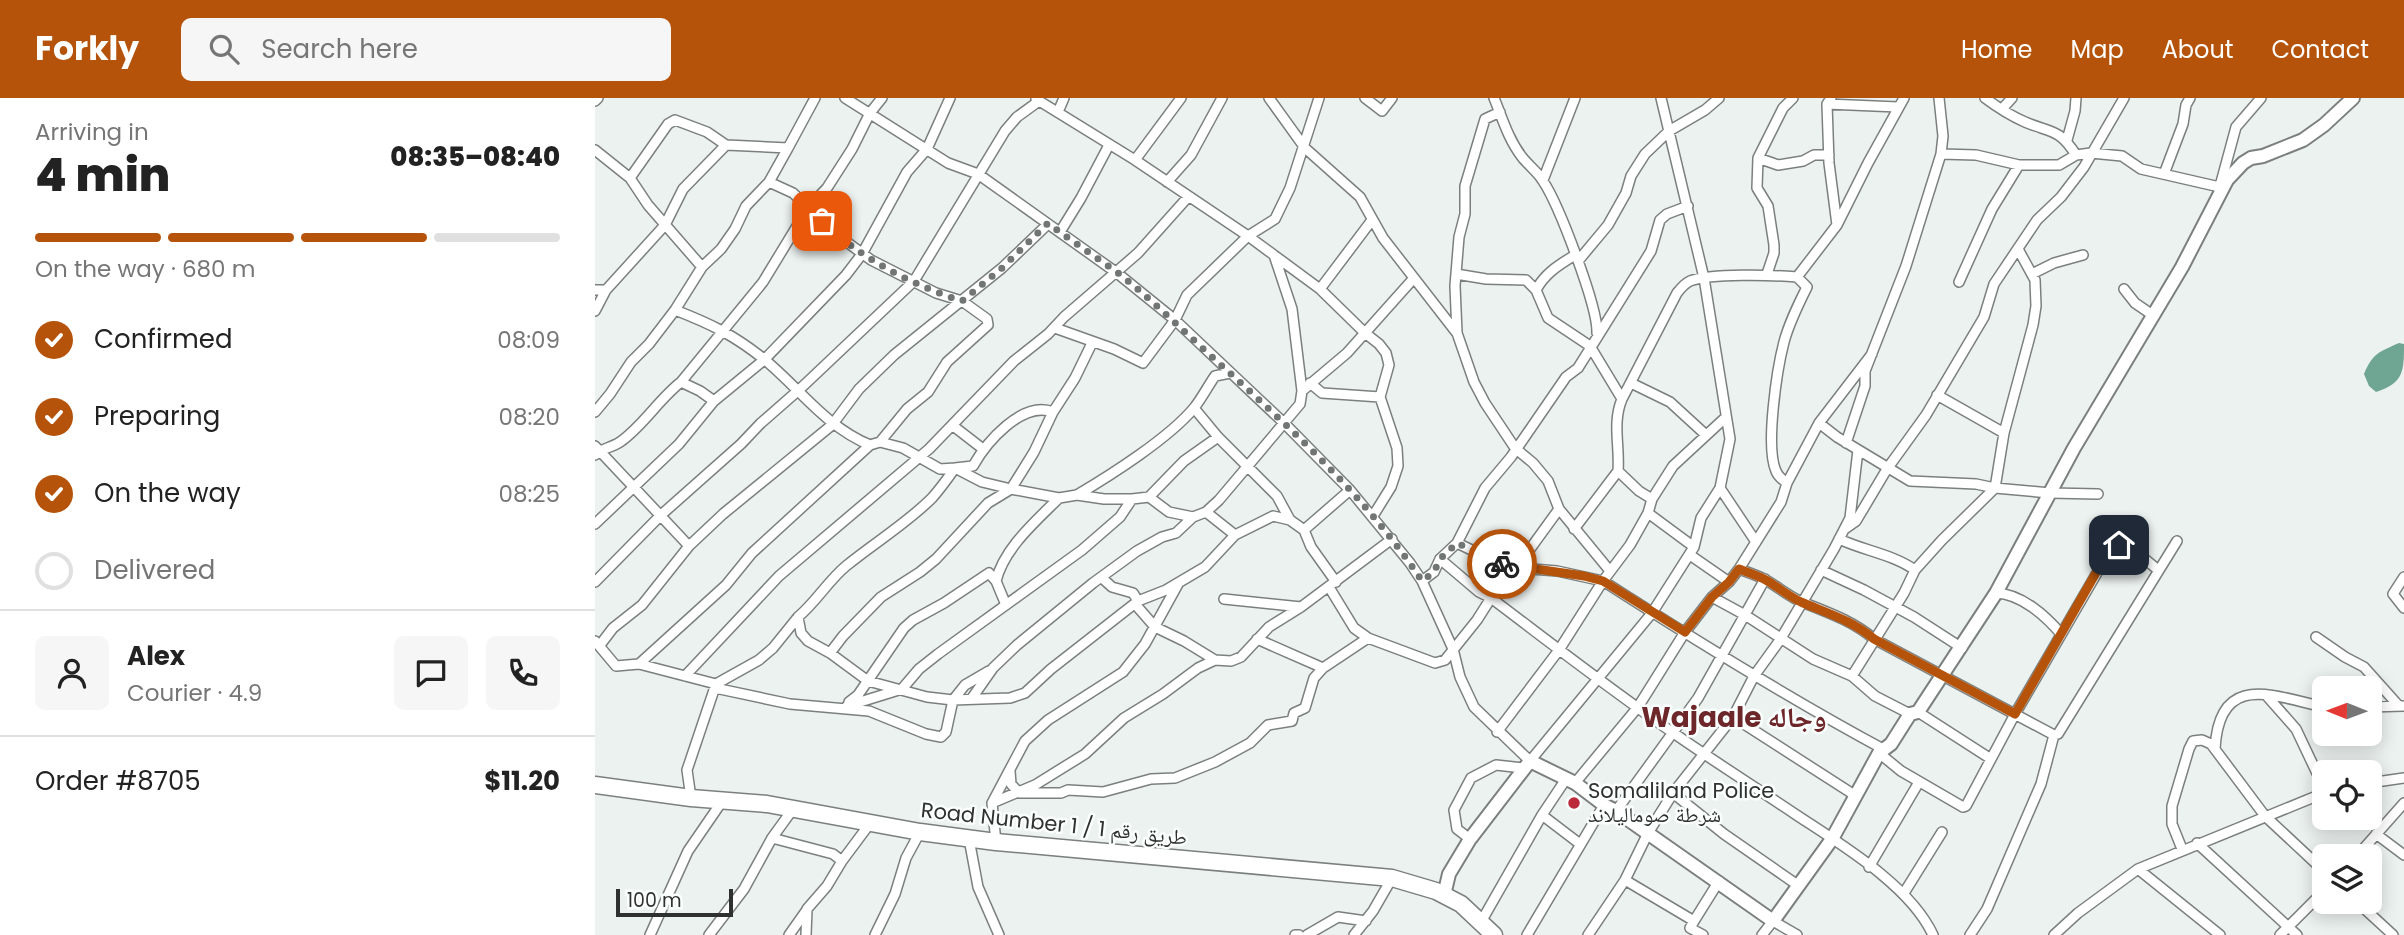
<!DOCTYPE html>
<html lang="en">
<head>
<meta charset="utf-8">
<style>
	:root { --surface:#fff; --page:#f6f6f6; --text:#222; --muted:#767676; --line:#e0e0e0; --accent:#b45309 }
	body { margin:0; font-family:Poppins,"Noto Naskh Arabic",sans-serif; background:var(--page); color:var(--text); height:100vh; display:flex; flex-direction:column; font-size:26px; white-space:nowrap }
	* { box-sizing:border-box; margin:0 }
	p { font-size:23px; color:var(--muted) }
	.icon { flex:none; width:38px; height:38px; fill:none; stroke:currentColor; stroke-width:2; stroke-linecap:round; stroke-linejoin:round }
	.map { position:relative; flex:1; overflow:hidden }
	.details { display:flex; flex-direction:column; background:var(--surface); width:595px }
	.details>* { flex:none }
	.needle { width:46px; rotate:271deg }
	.fabs { position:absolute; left:1717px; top:578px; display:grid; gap:14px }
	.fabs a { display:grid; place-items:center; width:70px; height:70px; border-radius:10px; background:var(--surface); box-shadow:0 4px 18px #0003; font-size:35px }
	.scale { position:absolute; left:21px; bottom:18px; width:117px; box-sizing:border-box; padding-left:7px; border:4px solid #2f3130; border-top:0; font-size:19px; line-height:24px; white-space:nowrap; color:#2f3130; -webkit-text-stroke:5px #fafffd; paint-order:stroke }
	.pin { position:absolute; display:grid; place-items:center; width:60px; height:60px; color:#fff; margin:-30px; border-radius:14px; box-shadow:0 4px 10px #0006 }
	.courier { position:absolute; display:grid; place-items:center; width:70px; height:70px; margin:-35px; border:5px solid #b45309; border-radius:50%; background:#fff; color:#222; box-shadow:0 2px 9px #0007 }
	.headline em { font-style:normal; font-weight:800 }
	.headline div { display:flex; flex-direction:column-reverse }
	.headline { display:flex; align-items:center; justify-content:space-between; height:119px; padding:0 35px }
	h1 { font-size:46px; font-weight:800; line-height:52px }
	.bar { display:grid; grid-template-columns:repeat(4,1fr); gap:10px 7px; align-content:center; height:84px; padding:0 35px }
	.bar i { height:9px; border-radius:5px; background:var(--line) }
	.bar .current { background:var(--accent) }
	.bar p { grid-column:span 4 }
	.line { display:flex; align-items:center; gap:18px; padding:0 35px; border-top:2px solid var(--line) }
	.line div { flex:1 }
	.round { display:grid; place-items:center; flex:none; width:74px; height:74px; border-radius:10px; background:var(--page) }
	ol { padding:0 35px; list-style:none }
	li { display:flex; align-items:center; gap:21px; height:77px }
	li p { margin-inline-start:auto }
	li .icon { padding:7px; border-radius:50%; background:var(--accent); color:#fff; stroke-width:4 }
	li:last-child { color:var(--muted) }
	li i { width:38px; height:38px; border:4px solid var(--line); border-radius:50% }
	header { display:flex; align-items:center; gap:42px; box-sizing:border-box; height:98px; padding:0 35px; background:var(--accent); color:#fff }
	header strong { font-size:33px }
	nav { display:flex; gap:38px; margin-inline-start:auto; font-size:24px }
	.search { width:490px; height:63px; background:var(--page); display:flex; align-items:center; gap:18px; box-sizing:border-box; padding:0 24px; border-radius:10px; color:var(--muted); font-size:26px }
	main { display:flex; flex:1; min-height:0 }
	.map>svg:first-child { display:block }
	.water { fill:#6ea593 }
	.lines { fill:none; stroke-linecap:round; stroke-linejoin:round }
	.street-casing { stroke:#7b807e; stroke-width:12 }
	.secondary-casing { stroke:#7b807e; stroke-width:16 }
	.highway-casing { stroke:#7b807e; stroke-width:19 }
	.street { stroke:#fff; stroke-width:9 }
	.secondary { stroke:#fff; stroke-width:12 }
	.highway { stroke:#fff; stroke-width:16 }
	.done { stroke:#717573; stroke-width:7; stroke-dasharray:0 12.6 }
	.route { stroke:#b45309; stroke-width:9 }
	.poi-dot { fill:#bc2b3b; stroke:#fafffd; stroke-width:2.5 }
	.labels { text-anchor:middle; stroke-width:5; stroke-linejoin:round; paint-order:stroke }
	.poi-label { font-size:21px; fill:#2f3130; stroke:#fafffd; text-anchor:start }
	.street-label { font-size:21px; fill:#2f3130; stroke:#fafffd }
	.district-label { font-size:28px; font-weight:bold; fill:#6d272a; stroke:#fafffd }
</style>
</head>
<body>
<header>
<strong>Forkly</strong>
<div class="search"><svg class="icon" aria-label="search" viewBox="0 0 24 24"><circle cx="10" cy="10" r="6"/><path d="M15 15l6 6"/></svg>Search here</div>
<nav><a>Home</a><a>Map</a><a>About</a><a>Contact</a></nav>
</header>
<main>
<section class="details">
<div class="headline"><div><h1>4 min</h1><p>Arriving in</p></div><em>08:35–08:40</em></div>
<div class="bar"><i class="current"></i><i class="current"></i><i class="current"></i><i></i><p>On the way · 680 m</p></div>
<ol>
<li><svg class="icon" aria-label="check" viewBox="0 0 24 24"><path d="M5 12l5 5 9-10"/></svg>Confirmed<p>08:09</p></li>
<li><svg class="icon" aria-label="check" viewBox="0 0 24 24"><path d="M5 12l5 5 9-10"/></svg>Preparing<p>08:20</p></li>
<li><svg class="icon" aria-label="check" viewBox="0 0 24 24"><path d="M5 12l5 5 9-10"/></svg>On the way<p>08:25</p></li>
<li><i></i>Delivered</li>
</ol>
<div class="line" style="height:126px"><a class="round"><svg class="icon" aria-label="person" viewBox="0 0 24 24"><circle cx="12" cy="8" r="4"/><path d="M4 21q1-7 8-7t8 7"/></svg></a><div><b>Alex</b><p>Courier · 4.9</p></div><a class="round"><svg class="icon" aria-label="chat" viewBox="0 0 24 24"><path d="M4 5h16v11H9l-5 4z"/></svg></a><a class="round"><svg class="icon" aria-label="phone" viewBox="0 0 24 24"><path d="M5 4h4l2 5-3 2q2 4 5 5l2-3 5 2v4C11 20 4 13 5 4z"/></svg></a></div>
<div class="line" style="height:91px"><div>Order #8705</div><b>$11.20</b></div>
</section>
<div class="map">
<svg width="1809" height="837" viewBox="0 0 1809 837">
	<rect width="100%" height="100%" fill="#ecf2f0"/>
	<path class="water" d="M1804 245 1809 246C1809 273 1809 285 1781 294L1774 288 1769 276C1778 255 1784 254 1804 245Z"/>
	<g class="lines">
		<g class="street-casing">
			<path id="street" d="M250 0 353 65 383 76 522 175 580 222 689 325 755 392 815 465 827 483 858 551 865 579 879 609 935 663 1057 515 1099 449 1106 420 1125 390
				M674 0 710 50 765 99 788 140 861 234
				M770 0 787 13 797 0
				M899 0C907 19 913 41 927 59 933 67 943 74 948 83 964 107 1003 209 1002 235
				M1066 0 1109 180 1135 341 1125 390 1161 444
				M1236 0 1232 6 1234 65 1242 127
				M1390 0C1402 9 1416 18 1430 24 1456 35 1464 30 1481 57L1496 55 1527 58 1546 71 1629 90
				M441 1 540 62 653 138 725 191 777 122
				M0 3 3 0
				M1232 6 1303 9
				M1407 11 1417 0
				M463 14 469 0
				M905 14 890 21 870 88V116L864 139 860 188 862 235 879 284 890 305 920 350 938 365 953 383 964 411 1015 473
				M1472 42 1480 13 1481 0
				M193 50 220 0
				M0 52 35 80 53 107 107 169 80 212 54 246 36 264 15 296 0 314
				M1346 56 1381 57 1424 67H1464L1481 57
				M1163 60 1183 67 1208 63 1219 57H1234
				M540 62 586 0
				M1569 76 1588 26 1591 7 1595 0
				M948 82 980 0
				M572 84 596 57 627 0
				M1625 88 1641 29 1666 0
				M465 134 486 100 514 47
				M983 163 1013 127 1031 95 1036 78 1050 56 1074 33 1110 12 1124 0
				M107 169 126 151 140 131 151 108 174 84
				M861 176 891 181 931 182 941 192C950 175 964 167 980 157
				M1172 176 1179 155V147L1173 108 1162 90 1163 60 1188 10 1198 0
				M1437 176 1459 165 1488 157
				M1364 184 1397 111 1424 67
				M725 191 770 235 784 246 791 255 794 267 785 299 802 350 803 368 796 389 778 418
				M1529 191 1540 205 1559 218
				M0 192H11
				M941 192 953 220 995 248 1027 301C1017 325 1025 348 1023 373L1044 393 1057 401
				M80 212C116 226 139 237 170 262 205 291 231 329 275 347
				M0 213 11 192 70 127 88 91 131 47
				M460 230 519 251 548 265 580 222 592 197 653 138 680 121 695 90 724 0
				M86 284 168 184 213 110 232 90 257 51 275 15 287 0
				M715 285 727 295 785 299
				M1036 285 1075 304 1111 337
				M707 293 752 255 819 180
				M1342 297 1409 335
				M1027 301 1082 195C1086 190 1089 186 1095 183 1116 175 1178 177 1202 179
				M599 310 623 339 682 398 695 422 709 432 716 449 741 484
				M1224 325 1242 339 1315 383 1381 386 1400 390 1455 395 1503 396
				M357 327 388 351
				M285 344 308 350 345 371 360 370 387 384 416 391 464 400 482 397 509 401H537
				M1251 345 1270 288V273L1311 168 1346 56 1348 38 1344 0
				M0 348 94 448
				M0 357C7 350 16 350 25 344 48 328 64 301 86 284L105 293 119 303
				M1192 385C1187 381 1183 379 1181 373 1170 349 1182 271 1189 244 1194 225 1203 207 1212 189L1202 179 1242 127 1273 65 1309 0
				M482 397C516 377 574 340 599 310 607 300 613 288 620 278L635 275
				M554 399 574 414 598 419
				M611 414 640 437
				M1053 415 1099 449
				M0 426 84 346 119 303 169 262 251 177 267 156 312 74 332 51 355 0
				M1251 430 1261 423 1292 371 1331 317 1389 219 1399 186 1442 122 1466 99 1489 69 1529 0
				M979 431 1023 373
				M709 432 755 392
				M1244 441C1270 453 1297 456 1320 472
				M862 445 912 469
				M1095 457 1134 484
				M845 461 884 494 896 500C957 546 1017 593 1080 636 1120 664 1160 689 1200 716 1245 746 1315 787 1338 837
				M922 469 964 411
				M1144 471C1152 474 1161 477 1169 481 1182 488 1193 498 1207 504 1232 514 1258 523 1279 541L1459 637 1463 636 1582 443
				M1226 472 1269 492 1319 519 1367 550
				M1809 479 1798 496 1809 510
				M507 480 517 489 538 495 543 503
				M401 483C409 450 441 423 464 400
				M827 483 839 474 845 461 862 445 890 390 916 359 971 279 983 270 1056 153 1065 122 1072 116 1093 108
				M0 484 66 417 146 346 166 325 206 290 319 183 410 33 422 19 444 3
				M734 489 759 530 773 540 840 565 850 562 882 522 896 500 898 486 912 469 962 473 1008 483C1100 542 1193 600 1290 652
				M1401 495C1426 496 1450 517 1466 536
				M1117 499 1150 517 1218 561 1257 578 1280 598 1315 616
				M629 501 706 509
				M540 506 560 529 589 543 620 562
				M1721 539 1750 559 1769 569 1803 607
				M662 541 728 570
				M0 543 21 568 44 566 131 487 157 455 275 347 285 344 312 311 333 294 352 264 393 227 392 221 367 203 341 195 276 162 241 136 198 95 174 84 193 50 131 47 112 34 80 22 73 26 35 80
				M5 547 18 530 47 507 94 448 128 416 237 327 264 291 299 257 407 170 453 126
				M235 555 248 538 286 499 325 474 341 461 393 405 416 391 439 354 458 314 480 280 497 245
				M44 566 121 586
				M394 573 370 587 358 602 332 599 273 583 235 555 213 543 206 535 203 519C221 504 233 483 251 468 279 445 311 426 337 400 345 391 353 380 360 370L378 368C391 345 427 302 458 314
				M90 578 184 478 334 351 419 263 453 236 469 219 543 155 593 99
				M1257 578 1309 495 1320 472 1347 442 1400 390 1409 335 1438 227 1441 208 1440 182 1423 151
				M120 590 195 606 274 613 331 636 346 639 351 634 358 602 415 600 430 595 456 571 543 503 571 492 610 469 640 437 678 418 695 422
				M1671 597 1701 631 1729 690
				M377 600 398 570 422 547 498 485 542 453 567 439 581 435 598 419 611 414 624 402 705 306 707 293 697 211 679 157
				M254 604 263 597 309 530 318 522 349 505 394 475 401 483 411 507
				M252 608 307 591 324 571 343 556 487 452 525 419 537 401 554 399 589 363 623 339
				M1774 609 1809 608
				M1323 614 1396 661
				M1138 619 1261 698
				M902 634 964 552 1008 483 1035 447 1053 415 1057 401 1078 368 1131 319
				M1620 651C1624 573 1678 598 1729 609
				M1284 655 1306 673 1368 709 1371 708 1420 616 1517 449C1534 445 1551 462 1563 472
				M415 673 416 686 424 695H466L473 692 508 694 556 681 580 680 620 664 655 645 673 627 697 623 699 615 710 610 719 580 728 570 773 540
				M980 685 1043 609 1090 534 1117 499 1134 484 1144 471 1186 404 1192 385 1224 325 1277 256
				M1774 685 1809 680
				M1078 695 1129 736 1204 788
				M96 700 92 672 121 586 164 562 178 550 203 519
				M397 705 440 687 490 656 529 620 568 596 603 570 620 562 636 563 646 559 674 529 706 509 797 441
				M1021 713 1103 600 1170 481
				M947 717 985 746
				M1781 736 1809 757
				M177 740 238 756 247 763
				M374 741 383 789 404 837
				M875 741 862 731 859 712 876 680 901 667 928 670
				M401 744 397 705 430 643 453 622 528 574 550 546 583 486
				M1602 745 1702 837
				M1587 751 1577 726V708L1594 651 1598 643 1607 642 1616 646 1670 718 1729 773
				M1762 758 1809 705
				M1274 769 1324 684
				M1543 771 1625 837
				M1030 782 1099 823 1095 830 1108 837
				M1309 795 1347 734
				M1761 803 1798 837
				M1099 823 1124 783
				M886 824 947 717 971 681
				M55 837 93 753 128 702
				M114 837 149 791 177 740 198 711
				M194 837 211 813
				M211 837 212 811 232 788 247 763 276 724
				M280 837 300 796 311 760 325 734
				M700 837H704
				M712 837 743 819 771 823
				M759 837 778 813 797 780
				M932 837 1009 707
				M993 837 1030 782 1053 735 1078 695 1138 619 1159 578 1185 542 1239 451 1255 420 1263 352
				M1167 837 1178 823 1202 837
				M1375 837 1392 811 1446 686 1459 637
				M1459 837 1483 815 1543 771 1729 695
				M1685 837 1729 793"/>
		</g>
		<g class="secondary-casing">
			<path id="secondary" d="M849 797 854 776 875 741 935 663 980 685 1009 707 1021 713 1178 823 1237 741 1284 655 1296 646 1315 616 1323 614 1401 495 1479 350 1587 169 1632 82 1648 65 1656 60 1668 58 1708 42 1729 27 1758 0"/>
		</g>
		<g class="highway-casing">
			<path id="highway" d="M0 687 96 700 172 706 325 734 401 744 797 780 841 793 866 806 899 837"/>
		</g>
		<use href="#street" class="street"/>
		<use href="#secondary" class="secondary"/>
		<use href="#highway" class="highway"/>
	</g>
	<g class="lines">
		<path class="done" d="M227 123C265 160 317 187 367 203L407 170 453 125C476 143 500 158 523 175 555 200 584 229 615 257 691 326 770 397 827 483L839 474 845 461 862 445 907 466"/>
		<path class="route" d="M907 466 989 478 1008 483 1090 534 1117 499 1134 484 1144 471C1152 474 1161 477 1169 481 1182 488 1193 498 1206 504 1232 515 1258 523 1279 541L1420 616 1513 454 1517 449 1524 447"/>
	</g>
	<circle class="poi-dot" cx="979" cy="705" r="7"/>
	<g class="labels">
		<g class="poi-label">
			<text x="993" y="700">Somaliland Police<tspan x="993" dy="24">شرطة صوماليلاند</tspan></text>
		</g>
		<g class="street-label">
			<text transform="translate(459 726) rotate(6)" y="7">Road Number 1 / طريق رقم 1</text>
		</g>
		<g class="district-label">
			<text x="1139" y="629">Wajaale وجاله</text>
		</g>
	</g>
</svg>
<div class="fabs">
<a><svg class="needle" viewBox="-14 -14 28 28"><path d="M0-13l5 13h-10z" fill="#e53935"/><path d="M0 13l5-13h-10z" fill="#767676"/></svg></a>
<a><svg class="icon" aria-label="locate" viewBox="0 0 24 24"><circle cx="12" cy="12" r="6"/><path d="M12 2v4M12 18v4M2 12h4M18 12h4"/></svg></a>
<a><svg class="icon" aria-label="layers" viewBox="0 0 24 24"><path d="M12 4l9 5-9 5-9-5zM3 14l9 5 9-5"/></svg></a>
</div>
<div class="scale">100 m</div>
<div class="pin" style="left:227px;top:123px;background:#ea580c"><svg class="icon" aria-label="bag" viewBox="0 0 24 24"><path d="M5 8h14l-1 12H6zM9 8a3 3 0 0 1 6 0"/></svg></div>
<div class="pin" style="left:1524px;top:447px;background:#1f2937"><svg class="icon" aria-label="home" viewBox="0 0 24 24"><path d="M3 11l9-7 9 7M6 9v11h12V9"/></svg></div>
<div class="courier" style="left:907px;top:466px"><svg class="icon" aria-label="bike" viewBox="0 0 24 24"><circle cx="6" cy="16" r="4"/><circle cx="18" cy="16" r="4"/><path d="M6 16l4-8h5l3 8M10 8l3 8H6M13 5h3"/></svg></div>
</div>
</main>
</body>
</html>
